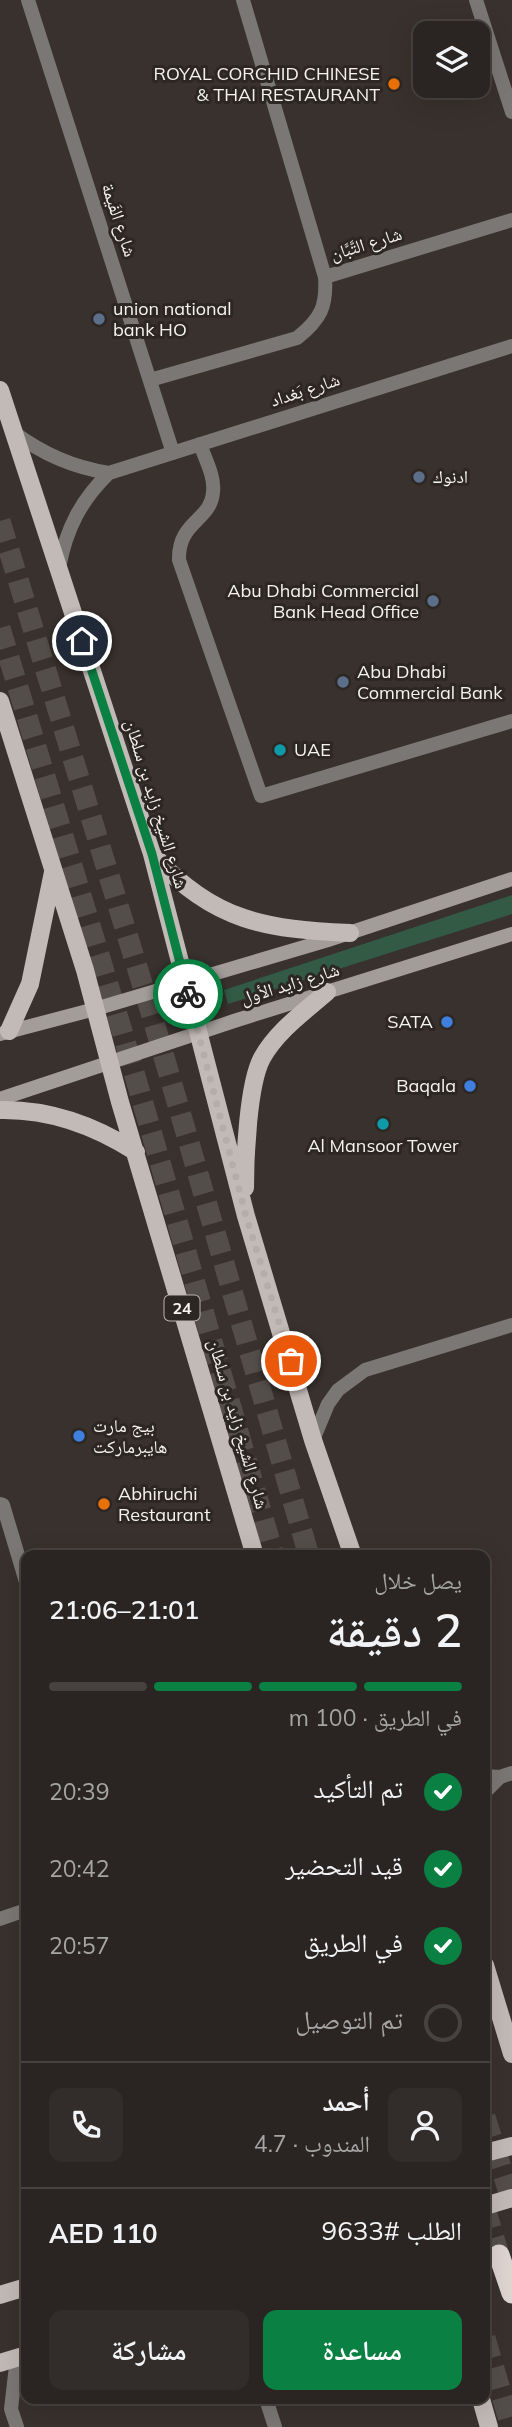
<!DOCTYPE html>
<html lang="ar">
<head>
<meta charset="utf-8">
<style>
	:root { --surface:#2a2522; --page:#322d2a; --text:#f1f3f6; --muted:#a5a5a5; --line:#464240; --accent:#0b8043 }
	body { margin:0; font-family:Mulish,"Noto Naskh Arabic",sans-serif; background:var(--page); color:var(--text); direction:rtl; height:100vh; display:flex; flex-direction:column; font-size:26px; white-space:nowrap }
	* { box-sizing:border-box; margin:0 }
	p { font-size:23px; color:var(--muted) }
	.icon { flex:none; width:38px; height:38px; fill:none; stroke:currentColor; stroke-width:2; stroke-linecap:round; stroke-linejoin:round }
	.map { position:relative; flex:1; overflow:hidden; direction:ltr }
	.panel { position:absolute; left:21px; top:1550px; width:469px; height:854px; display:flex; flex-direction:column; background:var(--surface); border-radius:14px; box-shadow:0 7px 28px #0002,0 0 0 2px var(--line); direction:rtl }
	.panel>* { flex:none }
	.buttons { position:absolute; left:413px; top:21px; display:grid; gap:14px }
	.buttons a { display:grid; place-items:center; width:77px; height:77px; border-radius:14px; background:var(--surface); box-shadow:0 7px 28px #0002,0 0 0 2px var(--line); font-size:35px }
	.pin { position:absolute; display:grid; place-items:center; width:60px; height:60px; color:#fff; margin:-30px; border:4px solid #fff; border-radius:50%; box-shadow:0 2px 7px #0007 }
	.courier { position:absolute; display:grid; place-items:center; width:70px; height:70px; margin:-35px; border:5px solid #0b8043; border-radius:50%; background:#fff; color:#222; box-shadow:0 2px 9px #0007 }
	.head em { font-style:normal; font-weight:600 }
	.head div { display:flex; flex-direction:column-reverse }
	.head { display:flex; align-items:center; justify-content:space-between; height:119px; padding:0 28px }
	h1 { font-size:46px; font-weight:600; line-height:52px }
	.bar { display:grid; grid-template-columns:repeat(4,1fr); gap:10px 7px; align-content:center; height:84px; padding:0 28px }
	.bar i { height:9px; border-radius:5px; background:var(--line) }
	.bar .on { background:var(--accent) }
	.bar p { grid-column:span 4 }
	.line { display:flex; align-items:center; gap:18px; padding:0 28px; border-top:2px solid var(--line) }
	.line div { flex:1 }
	.round { display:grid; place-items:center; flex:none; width:74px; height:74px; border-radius:14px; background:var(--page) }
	ol { padding:0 28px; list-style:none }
	li { display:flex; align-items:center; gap:21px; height:77px }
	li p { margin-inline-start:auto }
	li .icon { padding:7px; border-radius:50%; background:var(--accent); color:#fff; stroke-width:4 }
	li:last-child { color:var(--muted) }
	li i { width:38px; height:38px; border:4px solid var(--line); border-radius:50% }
	.primary-button { display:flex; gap:14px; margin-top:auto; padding:14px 28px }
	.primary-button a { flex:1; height:80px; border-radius:14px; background:var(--accent); color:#fff; font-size:28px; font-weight:600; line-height:80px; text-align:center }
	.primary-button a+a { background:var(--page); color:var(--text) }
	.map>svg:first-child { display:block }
	.green { fill:#325a44 }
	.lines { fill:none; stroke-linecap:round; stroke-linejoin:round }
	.highway-tunnel { stroke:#544e4a; stroke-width:21; stroke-dasharray:21 10; stroke-linecap:butt }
	.street { stroke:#7b7775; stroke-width:14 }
	.secondary { stroke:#a39d9a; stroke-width:14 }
	.primary { stroke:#c2bab7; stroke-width:18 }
	.highway { stroke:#dfd5d1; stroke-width:21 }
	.done { stroke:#b4aeab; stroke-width:7; stroke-dasharray:0 12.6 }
	.route { stroke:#0b8043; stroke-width:9 }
	.food-dot { fill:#e8710a; stroke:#2d2723; stroke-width:2.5 }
	.service-dot { fill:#5c6f8a; stroke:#2d2723; stroke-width:2.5 }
	.culture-dot { fill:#0f9aa8; stroke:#2d2723; stroke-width:2.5 }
	.shop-dot { fill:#3f7fe0; stroke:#2d2723; stroke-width:2.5 }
	.labels { text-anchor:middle; stroke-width:6; stroke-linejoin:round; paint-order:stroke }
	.shield { fill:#2d2723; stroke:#bab5b2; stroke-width:2 }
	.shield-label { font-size:16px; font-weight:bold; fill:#f6f2ef }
	.poi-label { font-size:18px; fill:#f6f2ef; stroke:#2d2723; text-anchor:start }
	.street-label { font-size:18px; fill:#f6f2ef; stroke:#2d2723 }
</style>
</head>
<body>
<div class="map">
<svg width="512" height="2427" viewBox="0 0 512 2427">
	<rect width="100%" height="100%" fill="#38312d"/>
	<path class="green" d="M512 895V914L228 1004 224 990Z"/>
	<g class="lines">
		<path class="highway-tunnel" d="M0 521 153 1019 309 1556
			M0 628 122 1031 274 1556
			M485 2117 512 2202
			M485 2208 499 2255
			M485 2338 511 2427"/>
		<path class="street" d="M28 0 173 453
			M476 0 512 112
			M325 277 512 220
			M150 380 297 338C321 319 327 306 325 277L243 0
			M13 432C43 454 72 467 109 473L512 346
			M200 444C205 459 215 476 213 492 211 521 178 521 179 560L261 796 512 721
			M59 568C66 529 81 500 109 473
			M313 1440 328 1404 338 1390 365 1370 512 1325
			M0 1504 3 1505 26 1582
			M485 1776 500 1777 512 1773
			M485 1792 500 1777
			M0 1919 26 1910
			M266 2399 275 2427
			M17 2427 11 2409 17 2357"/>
		<path class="secondary" d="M0 1034 95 1009 328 940 512 879
			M0 1099 234 1021 512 934"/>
		<path class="primary" d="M0 390 152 854 246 1216 313 1440 353 1556
			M0 701 85 970 120 1102 255 1556
			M155 857C214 922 267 929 350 933
			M9 1031 30 984 53 872
			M0 1110C50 1109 94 1125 136 1152
			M245 1188C245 1157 248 1084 262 1058 277 1031 304 1012 327 992
			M485 1965 512 2054
			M485 2153 512 2146
			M485 2206 512 2198
			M0 2295 26 2287
			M0 2363 26 2355
			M481 2399 489 2427"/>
		<path class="highway" d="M499 2255 512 2293"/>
	</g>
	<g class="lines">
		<path class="done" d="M188 994 246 1216 291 1361"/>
		<path class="route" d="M82 641 152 854 188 994"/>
	</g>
	<g class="food-dot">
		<circle cx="394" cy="84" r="7"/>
		<circle cx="104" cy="1504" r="7"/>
	</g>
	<g class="service-dot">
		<circle cx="99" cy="319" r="7"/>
		<circle cx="419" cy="477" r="7"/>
		<circle cx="433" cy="601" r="7"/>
		<circle cx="343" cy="682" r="7"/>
	</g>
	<g class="culture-dot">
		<circle cx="280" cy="750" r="7"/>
		<circle cx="383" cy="1124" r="7"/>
	</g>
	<g class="shop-dot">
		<circle cx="447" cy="1022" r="7"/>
		<circle cx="470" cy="1086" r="7"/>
		<circle cx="79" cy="1436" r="7"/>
	</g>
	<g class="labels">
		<rect class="shield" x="164.5" y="1295.5" width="35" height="25" rx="5"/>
		<g class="shield-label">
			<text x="182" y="1314">24</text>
		</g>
		<g class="poi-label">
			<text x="380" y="80" text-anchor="end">ROYAL CORCHID CHINESE<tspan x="380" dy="21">&amp; THAI RESTAURANT</tspan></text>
			<text x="113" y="315">union national<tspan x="113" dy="21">bank HO</tspan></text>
			<text x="433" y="483">ادنوك</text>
			<text x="419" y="597" text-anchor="end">Abu Dhabi Commercial<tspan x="419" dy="21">Bank Head Office</tspan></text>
			<text x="357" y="678">Abu Dhabi<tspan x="357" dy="21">Commercial Bank</tspan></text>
			<text x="294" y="756">UAE</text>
			<text x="433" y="1028" text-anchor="end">SATA</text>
			<text x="456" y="1092" text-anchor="end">Baqala</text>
			<text x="383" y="1152" text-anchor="middle">Al Mansoor Tower</text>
			<text x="93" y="1432">بيج مارت<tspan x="93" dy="21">هايبرماركت</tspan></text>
			<text x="118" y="1500">Abhiruchi<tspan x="118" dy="21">Restaurant</tspan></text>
		</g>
		<g class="street-label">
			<text transform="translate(119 220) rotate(72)" y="6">شارع الفَيمة</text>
			<text transform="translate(366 244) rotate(-17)" y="6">شارع التَّبَّان</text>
			<text transform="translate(305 390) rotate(-18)" y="6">شارع بَغداد</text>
			<text transform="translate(156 804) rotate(73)" y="6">شارع الشيخ زايد بن سلطان</text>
			<text transform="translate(290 984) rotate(-17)" y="6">شارع زايد الأول</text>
			<text transform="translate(238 1424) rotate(74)" y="6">شارع الشيخ زايد بن سلطان</text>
		</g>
	</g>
</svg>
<div class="buttons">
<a><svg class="icon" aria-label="layers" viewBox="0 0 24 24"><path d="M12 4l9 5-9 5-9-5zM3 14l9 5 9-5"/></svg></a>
</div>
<div class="pin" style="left:291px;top:1361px;background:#ea580c"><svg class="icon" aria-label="bag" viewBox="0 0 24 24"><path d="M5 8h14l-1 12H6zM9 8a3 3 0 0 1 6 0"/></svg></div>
<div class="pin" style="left:82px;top:641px;background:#1f2937"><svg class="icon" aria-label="home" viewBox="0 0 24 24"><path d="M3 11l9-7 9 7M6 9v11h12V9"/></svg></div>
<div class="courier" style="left:188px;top:994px"><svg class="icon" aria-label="bike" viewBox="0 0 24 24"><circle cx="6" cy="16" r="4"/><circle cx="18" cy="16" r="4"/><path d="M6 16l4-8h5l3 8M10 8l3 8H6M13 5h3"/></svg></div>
<section class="panel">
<div class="head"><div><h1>2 دقيقة</h1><p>يصل خلال</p></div><em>21:01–21:06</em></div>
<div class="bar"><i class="on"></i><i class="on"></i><i class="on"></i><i></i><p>في الطريق · 100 m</p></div>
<ol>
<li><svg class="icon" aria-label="check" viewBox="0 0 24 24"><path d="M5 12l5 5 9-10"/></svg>تم التأكيد<p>20:39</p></li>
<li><svg class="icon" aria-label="check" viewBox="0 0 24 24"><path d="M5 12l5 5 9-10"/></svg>قيد التحضير<p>20:42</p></li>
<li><svg class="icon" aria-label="check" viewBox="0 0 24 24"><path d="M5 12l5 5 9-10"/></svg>في الطريق<p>20:57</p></li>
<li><i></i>تم التوصيل</li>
</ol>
<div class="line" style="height:126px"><a class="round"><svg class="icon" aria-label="person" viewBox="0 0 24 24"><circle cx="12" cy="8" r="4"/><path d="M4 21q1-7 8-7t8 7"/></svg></a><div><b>أحمد</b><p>المندوب · 4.7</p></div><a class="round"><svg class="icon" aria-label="phone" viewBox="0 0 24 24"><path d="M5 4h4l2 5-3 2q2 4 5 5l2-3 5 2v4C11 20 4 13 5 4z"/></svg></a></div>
<div class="line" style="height:91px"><div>الطلب #9633</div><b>AED 110</b></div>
<div class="primary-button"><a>مساعدة</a><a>مشاركة</a></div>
</section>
</div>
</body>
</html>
